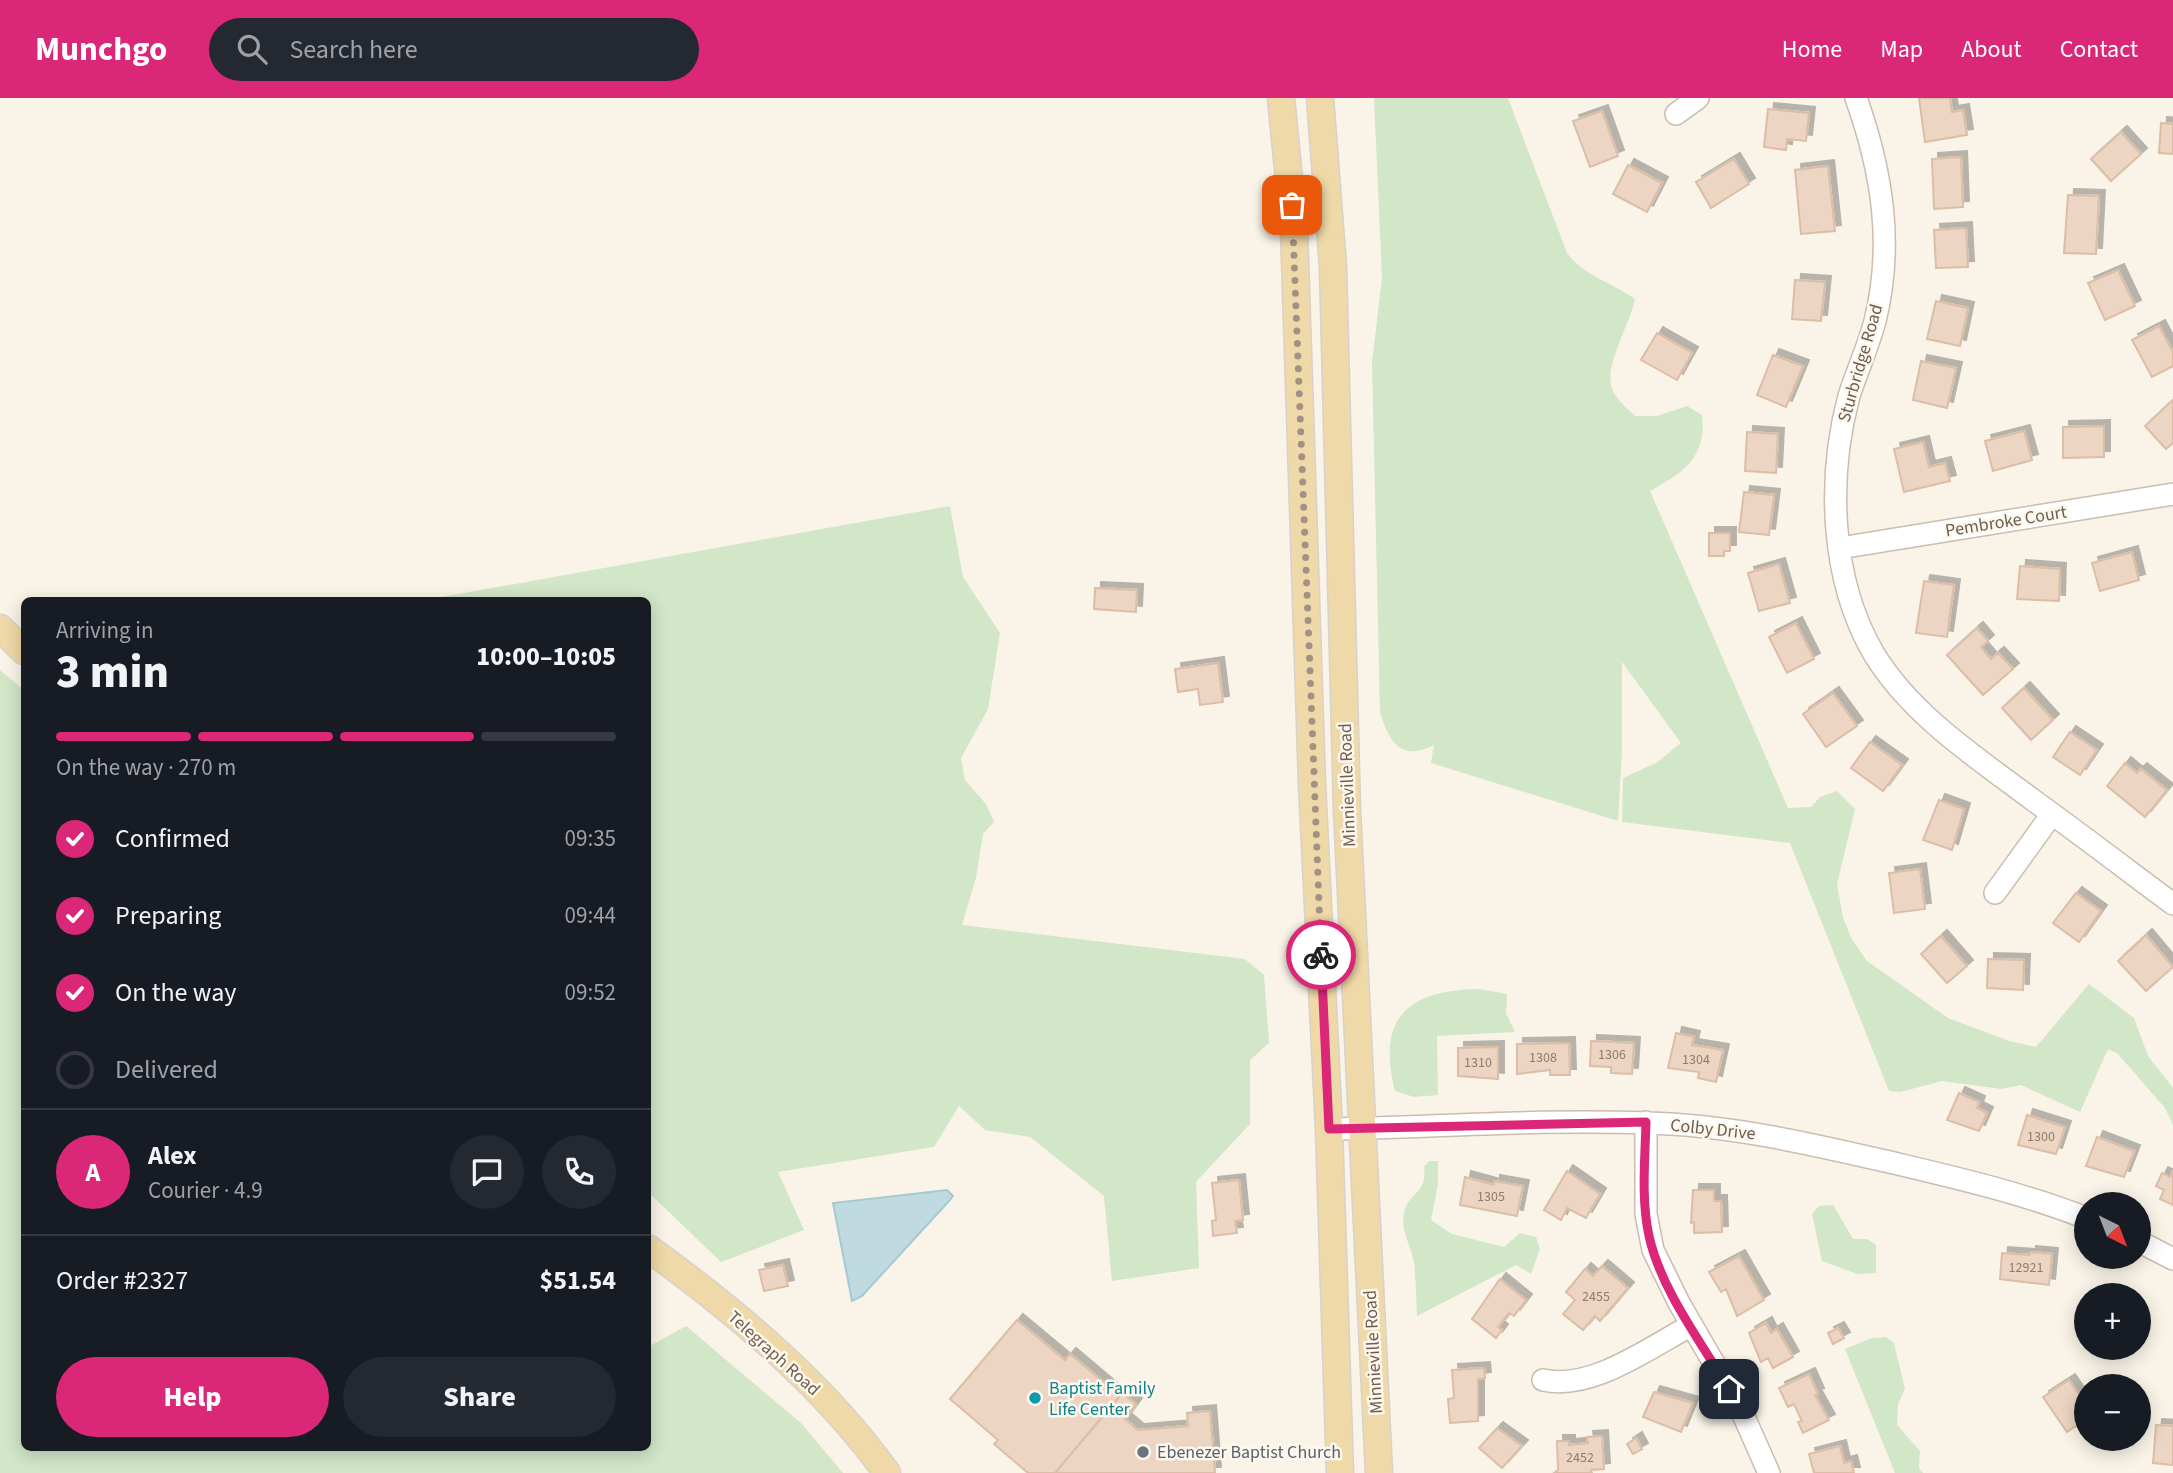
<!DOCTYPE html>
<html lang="en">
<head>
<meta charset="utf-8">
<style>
	:root { --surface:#171b24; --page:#242831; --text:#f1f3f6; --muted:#9ea1a6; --line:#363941; --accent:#db2777 }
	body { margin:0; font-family:"Source Sans 3",sans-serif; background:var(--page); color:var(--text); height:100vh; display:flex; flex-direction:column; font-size:26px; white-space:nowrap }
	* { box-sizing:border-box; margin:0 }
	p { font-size:23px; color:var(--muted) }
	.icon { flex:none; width:38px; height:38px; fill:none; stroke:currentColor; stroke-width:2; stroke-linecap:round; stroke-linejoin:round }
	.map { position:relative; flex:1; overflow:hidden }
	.sheet { position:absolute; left:21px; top:499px; width:630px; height:854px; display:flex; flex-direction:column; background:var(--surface); border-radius:10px; box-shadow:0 4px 18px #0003 }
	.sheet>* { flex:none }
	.needle { width:46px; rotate:138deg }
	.buttons { position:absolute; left:2074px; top:1094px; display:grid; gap:14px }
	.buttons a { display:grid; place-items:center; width:77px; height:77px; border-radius:50%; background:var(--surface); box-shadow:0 4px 18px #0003; font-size:35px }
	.pin { position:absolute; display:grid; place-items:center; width:60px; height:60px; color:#fff; margin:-30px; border-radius:14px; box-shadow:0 4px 10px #0006 }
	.courier { position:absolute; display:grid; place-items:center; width:70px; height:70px; margin:-35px; border:5px solid #db2777; border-radius:50%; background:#fff; color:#222; box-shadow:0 2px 9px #0007 }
	.summary em { font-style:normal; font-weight:800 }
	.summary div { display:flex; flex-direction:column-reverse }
	.summary { display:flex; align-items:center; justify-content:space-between; height:119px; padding:0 35px }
	h1 { font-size:46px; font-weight:800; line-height:52px }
	.bar { display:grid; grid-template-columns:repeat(4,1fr); gap:10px 7px; align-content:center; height:84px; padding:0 35px }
	.bar i { height:9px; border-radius:5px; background:var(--line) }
	.bar .selected { background:var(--accent) }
	.bar p { grid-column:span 4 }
	.line { display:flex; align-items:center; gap:18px; padding:0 35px; border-top:2px solid var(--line) }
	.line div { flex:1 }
	.round { display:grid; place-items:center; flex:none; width:74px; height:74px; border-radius:37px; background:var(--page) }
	ol { padding:0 35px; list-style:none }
	li { display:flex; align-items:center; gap:21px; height:77px }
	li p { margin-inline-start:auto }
	li .icon { padding:7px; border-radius:50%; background:var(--accent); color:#fff; stroke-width:4 }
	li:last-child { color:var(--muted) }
	li i { width:38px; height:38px; border:4px solid var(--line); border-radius:50% }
	.button { display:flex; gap:14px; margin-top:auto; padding:14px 35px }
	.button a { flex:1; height:80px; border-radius:42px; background:var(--accent); color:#fff; font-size:28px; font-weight:800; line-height:80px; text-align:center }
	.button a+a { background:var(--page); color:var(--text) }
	header { display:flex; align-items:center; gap:42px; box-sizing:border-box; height:98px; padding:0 35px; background:var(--accent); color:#fff }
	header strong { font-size:33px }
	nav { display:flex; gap:38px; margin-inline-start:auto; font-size:24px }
	.search { width:490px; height:63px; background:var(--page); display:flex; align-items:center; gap:18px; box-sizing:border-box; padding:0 24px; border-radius:38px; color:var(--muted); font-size:26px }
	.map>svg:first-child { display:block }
	.green { fill:#d2e6c8 }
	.water { fill:#bfdae1; stroke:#a6c9d2; stroke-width:2 }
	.building { fill:#ecd5c3; stroke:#dcbda5; stroke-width:2; filter:url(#shadow) }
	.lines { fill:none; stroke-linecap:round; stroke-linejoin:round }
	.minor-casing { stroke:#cbbcaf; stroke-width:24 }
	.major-casing { stroke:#d7d2ce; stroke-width:29 }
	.minor { stroke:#fff; stroke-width:21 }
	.major { stroke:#f0d9a8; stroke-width:26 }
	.done { stroke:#a19285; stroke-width:7; stroke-dasharray:0 12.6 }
	.route { stroke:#db2777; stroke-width:9 }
	.culture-dot { fill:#0f9aa8; stroke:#fdf8ee; stroke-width:2.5 }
	.worship-dot { fill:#6b7280; stroke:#fdf8ee; stroke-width:2.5 }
	.labels { text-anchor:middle; stroke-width:5; stroke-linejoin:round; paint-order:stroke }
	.number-label { font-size:14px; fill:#907b6c }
	.street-label { font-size:18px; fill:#715d4f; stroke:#fdf8ee }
	.culture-label { font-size:18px; fill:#0d838f; stroke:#fdf8ee; text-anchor:start }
	.worship-label { font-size:18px; fill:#5b616d; stroke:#fdf8ee; text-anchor:start }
</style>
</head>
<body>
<header>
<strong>Munchgo</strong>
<div class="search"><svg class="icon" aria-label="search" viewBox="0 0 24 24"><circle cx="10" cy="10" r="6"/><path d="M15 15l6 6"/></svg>Search here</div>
<nav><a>Home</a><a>Map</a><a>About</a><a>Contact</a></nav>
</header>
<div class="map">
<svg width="2173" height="1375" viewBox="0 0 2173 1375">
	<defs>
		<filter id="shadow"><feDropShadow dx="6" dy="-6" stdDeviation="0" flood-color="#0004"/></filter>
	</defs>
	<rect width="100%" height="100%" fill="#faf4e8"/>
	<path class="green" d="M1374 0H1508L1567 155C1586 179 1611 184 1635 201 1630 225 1606 265 1611 287 1613 299 1626 309 1635 318H1657L1687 308 1702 317C1707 360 1683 375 1650 393L1788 710 1811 709 1820 699 1837 693 1855 711 1837 786 1843 819 1851 840 1867 863 1948 920 2009 943 2036 949 2089 886 2134 920 2148 958 2173 990V1027L2165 1010 2117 955 2108 951 2080 1014 2021 987 2001 991 1942 983 1900 994 1889 993 1790 745 1622 724 1623 680 1656 665 1681 645 1622 564V653L1618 723 1431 665 1434 647C1400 664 1390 644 1380 615L1372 264 1382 180Z
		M950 408 963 479 1000 535 988 611 961 660 965 682 986 706 994 724 983 736 976 780 962 827 1245 861 1264 877 1269 945 1250 962V1026L1196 1084 1199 1170 1112 1183 1104 1098 1030 1039 985 1032 959 1008 934 1049 778 1074 804 1132 721 1164 648 1094V502H425Z
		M0 572 24 592V1349H648V1249L686 1228 802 1326 843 1375H0Z
		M1479 891 1507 896 1506 915 1515 934 1437 938 1438 997 1414 999 1395 993C1376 920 1408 892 1479 891Z
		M1429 1063H1438V1086L1431 1122 1452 1136 1504 1149 1520 1135 1536 1139 1540 1151 1531 1176 1516 1167 1417 1218C1416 1200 1416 1182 1414 1164 1411 1147 1400 1133 1404 1116 1408 1093 1428 1097 1424 1069Z
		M1833 1107 1853 1141H1867L1876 1147V1175L1857 1176 1822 1163 1812 1116 1819 1108Z
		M1886 1239 1894 1245 1905 1291 1898 1306 1897 1327 1920 1353 1919 1370 1923 1375H1895L1845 1251 1872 1240Z"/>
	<path class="water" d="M947 1092 953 1098 949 1103 862 1198 852 1203 833 1105Z"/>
	<path class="building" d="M1919 0H1950L1952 14 1963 12 1967 37 1925 44Z
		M1768 11 1809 15 1806 43 1787 41 1786 52 1764 49Z
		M1602 13 1618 58 1590 69 1573 23Z
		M2161 25 2173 26V56L2159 55Z
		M2121 34 2141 56 2111 83 2091 61Z
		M1961 59 1963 109 1934 111 1932 61Z
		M1734 61 1749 86 1711 110 1696 84Z
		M1628 67 1662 85 1647 114 1613 96Z
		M1828 68 1835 133 1801 136 1795 72Z
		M2068 97 2099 98 2096 156 2064 155Z
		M1966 130 1968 169 1936 170 1934 132Z
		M2118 172 2135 208 2105 222 2088 185Z
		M1795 182 1825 184 1821 223 1792 221Z
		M1936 203 1968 210 1960 248 1927 241Z
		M2159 228 2173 254V268L2152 279 2132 242Z
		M1657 235 1692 255 1677 282 1641 262Z
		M1773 257 1803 268 1786 309 1757 297Z
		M1921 263 1956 270 1947 310 1913 302Z
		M2173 302V345L2166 351 2145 328Z
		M2104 328V359L2063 360V329Z
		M2024 333 2032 362 1993 373 1985 343Z
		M1747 334 1778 336 1776 375 1745 373Z
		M1923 344 1929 369 1945 365 1950 383 1904 394 1894 351Z
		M1744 394 1774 397 1769 437 1739 434Z
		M1709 435H1730V453H1724V458H1709Z
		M2132 454 2139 482 2100 493 2092 465Z
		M1779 466 1790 505 1759 513 1748 475Z
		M2020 468 2060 471 2059 503 2017 501Z
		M1924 483 1954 487 1947 539 1916 535Z
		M1095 490 1137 492 1136 514 1094 511Z
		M1796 525 1814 561 1787 575 1769 539Z
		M1977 530 1988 543 1981 549 1991 561 1998 555 2013 571 1983 597 1947 557Z
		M1218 565 1223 604 1200 607 1198 591 1178 594 1175 571Z
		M2024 590 2053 622 2031 642 2002 610Z
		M1833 595 1857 628 1826 649 1803 616Z
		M2070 634 2097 652 2080 677 2053 659Z
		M1870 644 1902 667 1883 693 1851 670Z
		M2125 665 2137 675 2141 671 2167 692 2145 719 2107 688Z
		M1939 702 1964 711 1952 752 1923 742Z
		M1920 771 1925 811 1894 815 1889 775Z
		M2076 795 2101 813 2079 844 2053 825Z
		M2146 837 2173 869 2146 893 2118 863Z
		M1941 838 1967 868 1947 885 1921 856Z
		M1988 861 2024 862 2023 892 1987 890Z
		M1676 935 1694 939 1692 947 1723 952 1716 984 1698 980 1699 974 1668 970Z
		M1591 943 1634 945 1632 976 1611 975V969L1590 968Z
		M1569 945 1570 977H1550V972L1517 976V946Z
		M1498 949V981L1458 978V950Z
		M1959 995 1979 1004 1977 1010 1987 1015 1979 1033 1947 1022Z
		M2027 1017 2065 1029 2056 1056 2018 1047Z
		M2097 1039 2134 1053 2124 1079 2086 1068Z
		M1567 1073 1600 1096 1586 1120 1567 1110 1561 1122 1544 1112Z
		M2173 1073V1107L2160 1101 2164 1092 2156 1088 2162 1075 2170 1079Z
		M1465 1079 1494 1087V1083L1523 1088 1517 1118 1460 1107Z
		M1239 1082 1243 1122 1235 1123 1237 1135 1213 1138 1212 1123 1216 1122 1212 1085Z
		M1693 1092H1714V1103H1721L1722 1134 1694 1135V1124L1691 1125Z
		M2030 1154 2052 1156 2049 1187 2000 1181 2002 1155 2030 1157Z
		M1739 1158 1764 1202 1737 1218 1726 1191 1721 1194 1709 1174Z
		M783 1167 788 1188 764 1193 759 1172Z
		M1602 1168 1628 1190 1600 1223 1595 1218 1583 1232 1563 1216 1575 1202 1566 1194 1585 1171 1593 1178Z
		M1500 1181 1526 1202 1514 1218 1509 1215 1498 1229 1502 1232 1496 1240 1472 1221Z
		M1017 1222 1065 1262 1070 1256 1120 1298 1055 1375H1028L994 1346 998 1342 950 1301Z
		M1766 1225 1771 1235 1777 1231 1793 1259 1773 1270 1768 1260 1761 1264 1749 1235Z
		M1838 1230 1844 1240 1833 1246 1828 1235Z
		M1484 1270 1485 1280 1478 1281V1323L1450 1325 1448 1301 1454 1300 1452 1272Z
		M1809 1276 1818 1296 1815 1297 1829 1322 1803 1335 1798 1324 1802 1323 1794 1306 1788 1309 1779 1290Z
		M2069 1282 2086 1307V1321L2067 1334 2043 1299Z
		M1654 1294 1693 1305 1681 1334 1643 1319Z
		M1122 1295 1136 1306 1125 1321 1138 1332 1188 1328 1187 1315 1210 1313 1215 1375H1055Z
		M2156 1327 2173 1328V1367L2153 1365Z
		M1497 1330 1522 1348 1502 1370 1479 1350Z
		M1602 1338 1604 1371 1591 1372 1592 1375H1554L1558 1372 1557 1343H1569V1347L1588 1345 1587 1339Z
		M1636 1340 1642 1351 1633 1356 1627 1346Z
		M1840 1348 1844 1365 1851 1363 1854 1375H1814L1809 1356Z"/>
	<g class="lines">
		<g class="minor-casing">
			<path id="minor" d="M1856 0C1882 73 1894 146 1875 223 1868 249 1857 273 1849 298 1827 380 1830 481 1874 556 1911 617 1977 660 2033 702 2080 736 2126 771 2173 806
				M1676 16 1698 0
				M1840 450 2173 396
				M1995 795 2052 716
				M1646 1024V1116L1653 1152 1679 1205 1741 1312 1769 1375
				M1329 1031C1435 1029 1542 1021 1647 1025 1733 1027 1815 1047 1898 1066 1961 1081 2025 1096 2086 1120
				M2138 1143 2173 1161
				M1543 1282C1592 1293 1650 1249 1692 1227"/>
		</g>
		<g class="major-casing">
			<path id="major" d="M1281 0 1294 131 1312 686 1329 1031 1340 1375
				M1320 0 1333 169 1347 712 1379 1375
				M0 530 24 553
				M648 1150C735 1213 824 1287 887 1375"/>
		</g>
		<use href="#minor" class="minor"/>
		<use href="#major" class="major"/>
	</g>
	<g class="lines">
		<path class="done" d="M1292 107 1321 857"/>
		<path class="route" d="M1321 857 1329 1031 1646 1024C1645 1062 1641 1101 1649 1138 1661 1192 1701 1244 1729 1291"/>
	</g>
	<circle class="culture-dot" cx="1035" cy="1300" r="7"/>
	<circle class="worship-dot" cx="1143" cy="1354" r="7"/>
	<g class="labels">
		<g class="number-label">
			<text x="1612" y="961">1306</text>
			<text x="1543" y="964">1308</text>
			<text x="1696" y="966">1304</text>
			<text x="1478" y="969">1310</text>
			<text x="2041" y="1043">1300</text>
			<text x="1491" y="1103">1305</text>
			<text x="2026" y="1174">12921</text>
			<text x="1596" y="1203">2455</text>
			<text x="1580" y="1364">2452</text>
		</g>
		<g class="street-label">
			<text transform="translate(1860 265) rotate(-74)" y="6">Sturbridge Road</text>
			<text transform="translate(2006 423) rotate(-9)" y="6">Pembroke Court</text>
			<text transform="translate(1347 687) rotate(-92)" y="6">Minnieville Road</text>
			<text transform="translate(1713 1031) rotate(6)" y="6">Colby Drive</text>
			<text transform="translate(1373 1254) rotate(-93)" y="6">Minnieville Road</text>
			<text transform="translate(774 1255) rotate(42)" y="6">Telegraph Road</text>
		</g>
		<g class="culture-label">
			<text x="1049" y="1296">Baptist Family<tspan x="1049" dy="21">Life Center</tspan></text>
		</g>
		<g class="worship-label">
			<text x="1157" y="1360">Ebenezer Baptist Church</text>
		</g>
	</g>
</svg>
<div class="buttons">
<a><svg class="needle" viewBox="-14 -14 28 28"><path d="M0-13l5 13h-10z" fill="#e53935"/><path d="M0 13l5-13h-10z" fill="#9ea1a6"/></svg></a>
<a>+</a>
<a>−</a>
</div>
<div class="pin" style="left:1292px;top:107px;background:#ea580c"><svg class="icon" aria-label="bag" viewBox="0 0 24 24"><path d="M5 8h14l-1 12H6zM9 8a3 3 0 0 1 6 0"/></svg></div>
<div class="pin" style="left:1729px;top:1291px;background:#1f2937"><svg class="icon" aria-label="home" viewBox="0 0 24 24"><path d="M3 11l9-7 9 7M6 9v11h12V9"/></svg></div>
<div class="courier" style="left:1321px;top:857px"><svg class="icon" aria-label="bike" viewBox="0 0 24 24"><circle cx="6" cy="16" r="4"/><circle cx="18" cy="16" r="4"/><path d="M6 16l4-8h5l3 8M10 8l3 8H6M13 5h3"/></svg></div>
<section class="sheet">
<div class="summary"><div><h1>3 min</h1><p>Arriving in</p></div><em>10:00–10:05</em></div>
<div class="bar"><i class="selected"></i><i class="selected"></i><i class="selected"></i><i></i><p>On the way · 270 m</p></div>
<ol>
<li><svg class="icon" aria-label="check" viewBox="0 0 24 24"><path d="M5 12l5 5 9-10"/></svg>Confirmed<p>09:35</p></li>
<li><svg class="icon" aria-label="check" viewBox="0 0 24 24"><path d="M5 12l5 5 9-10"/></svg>Preparing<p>09:44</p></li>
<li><svg class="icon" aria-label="check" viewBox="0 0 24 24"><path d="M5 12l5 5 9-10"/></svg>On the way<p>09:52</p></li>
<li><i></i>Delivered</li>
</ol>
<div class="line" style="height:126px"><b class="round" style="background:var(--accent);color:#fff">A</b><div><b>Alex</b><p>Courier · 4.9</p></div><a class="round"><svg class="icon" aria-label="chat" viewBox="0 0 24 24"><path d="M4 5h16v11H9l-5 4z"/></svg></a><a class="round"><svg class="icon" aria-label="phone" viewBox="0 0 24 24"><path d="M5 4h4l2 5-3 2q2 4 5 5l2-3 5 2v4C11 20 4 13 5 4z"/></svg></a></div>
<div class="line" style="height:91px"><div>Order #2327</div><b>$51.54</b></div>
<div class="button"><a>Help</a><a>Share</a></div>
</section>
</div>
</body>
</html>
